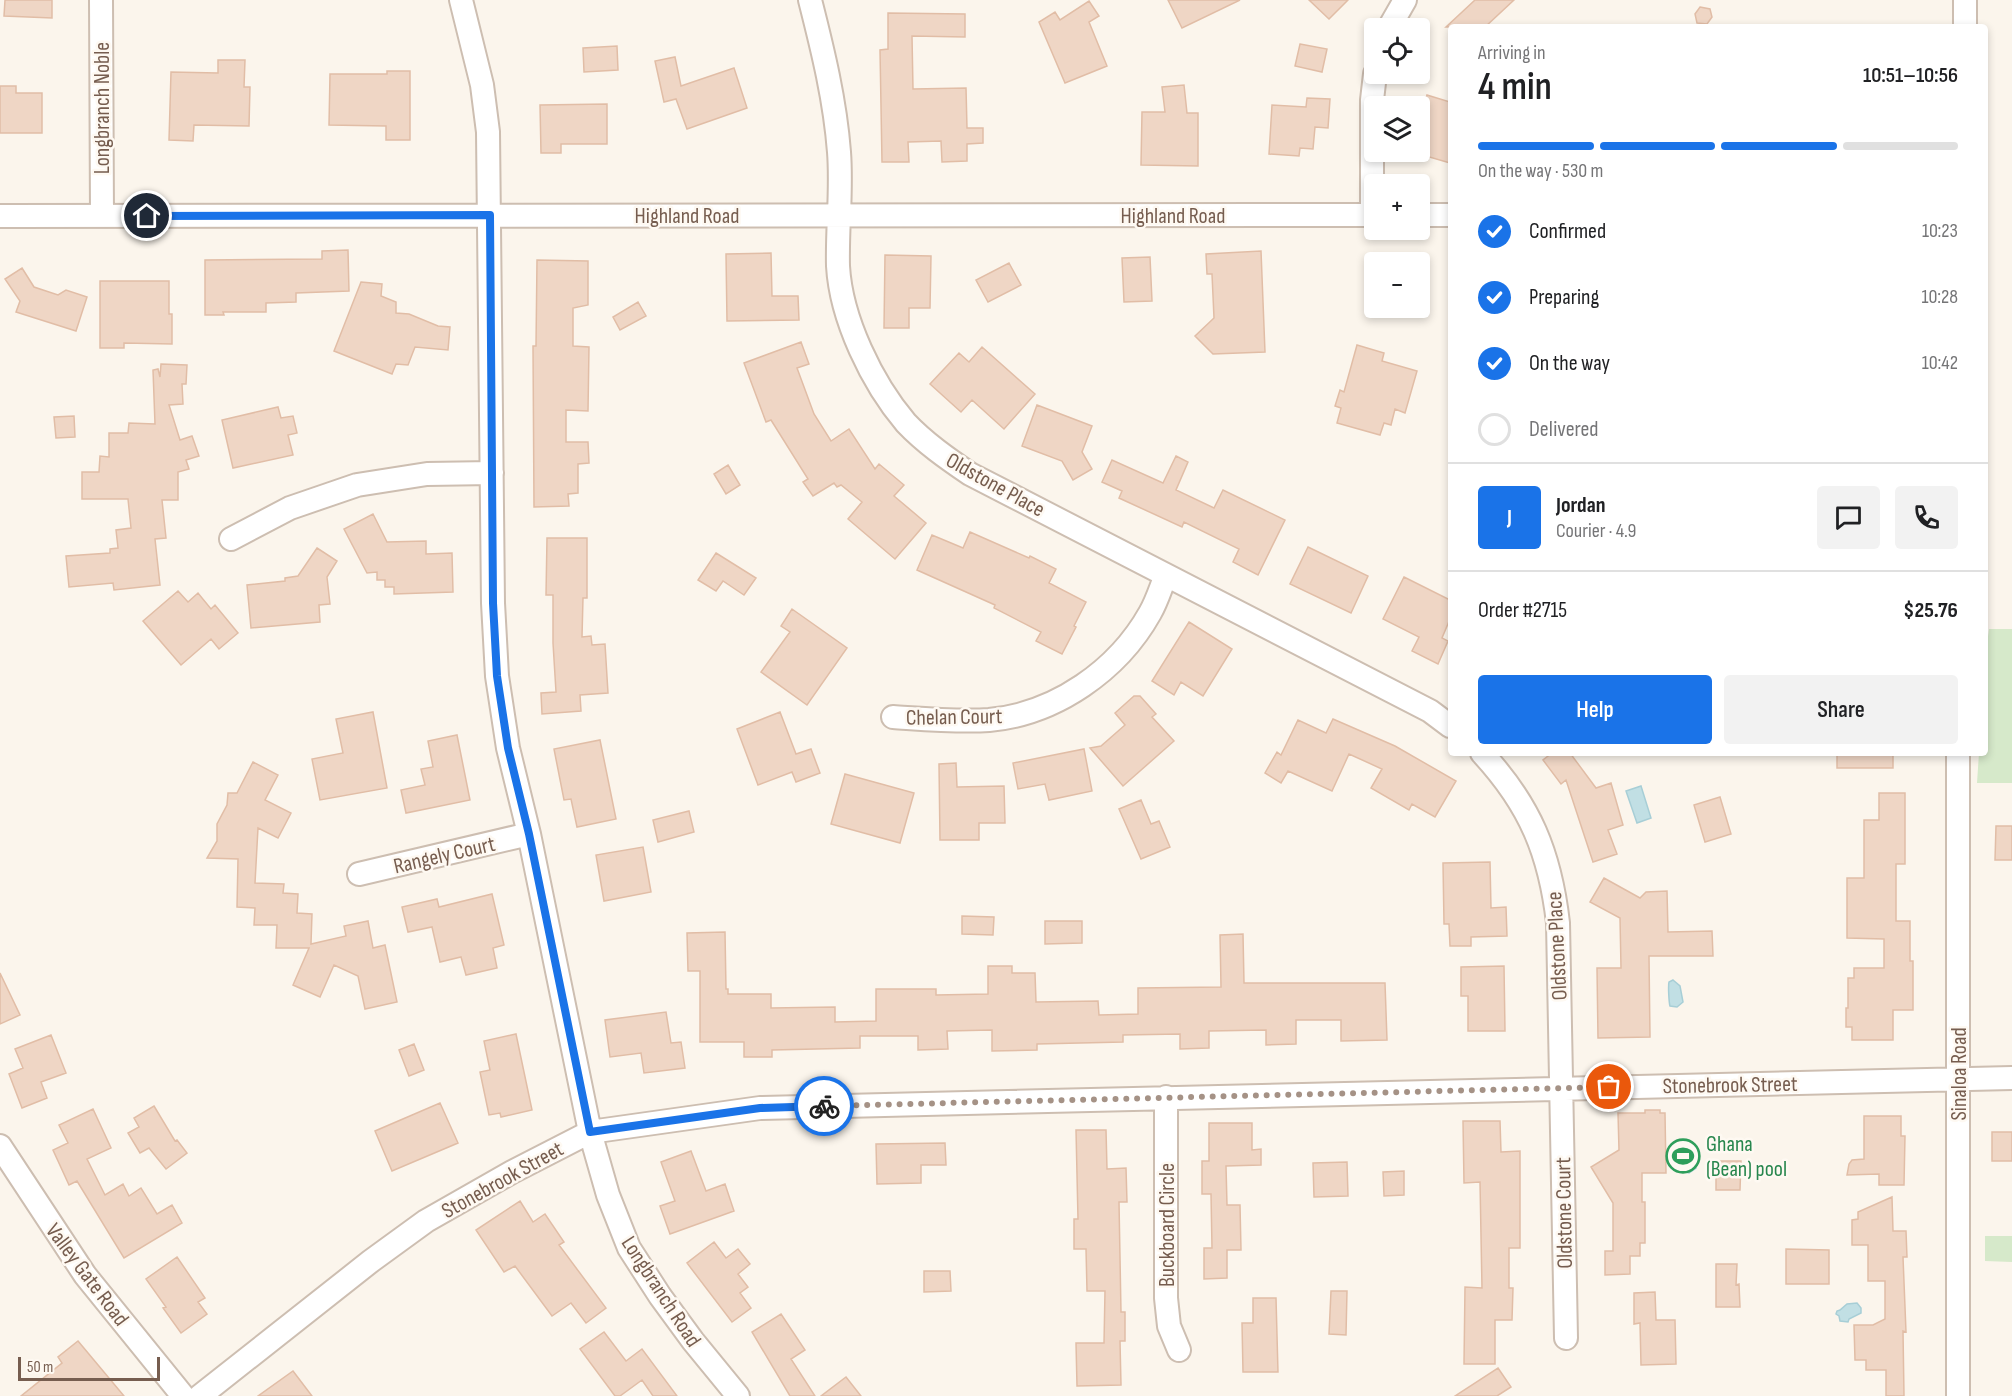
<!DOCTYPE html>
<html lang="en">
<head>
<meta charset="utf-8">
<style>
	:root { --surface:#fff; --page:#f2f2f2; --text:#202124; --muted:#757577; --line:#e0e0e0; --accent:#1a73e8 }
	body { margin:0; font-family:"Sofia Sans Condensed",sans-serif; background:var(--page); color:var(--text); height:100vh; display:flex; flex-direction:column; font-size:22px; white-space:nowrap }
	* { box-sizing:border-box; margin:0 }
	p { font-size:20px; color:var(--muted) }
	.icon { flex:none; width:33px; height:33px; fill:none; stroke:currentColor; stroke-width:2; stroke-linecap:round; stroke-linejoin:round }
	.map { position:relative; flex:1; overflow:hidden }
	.panel { position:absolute; left:1448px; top:24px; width:540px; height:732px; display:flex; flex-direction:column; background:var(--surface); border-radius:6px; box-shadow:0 3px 9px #0003 }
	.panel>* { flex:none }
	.fabs { position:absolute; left:1364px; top:18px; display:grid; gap:12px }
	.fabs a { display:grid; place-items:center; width:66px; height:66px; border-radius:6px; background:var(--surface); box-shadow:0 3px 9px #0003; font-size:30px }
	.scale { position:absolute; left:18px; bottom:15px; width:142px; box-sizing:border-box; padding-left:6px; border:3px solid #765d4f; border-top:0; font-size:16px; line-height:21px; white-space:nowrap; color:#765d4f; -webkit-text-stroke:4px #fef9f2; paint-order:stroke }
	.pin { position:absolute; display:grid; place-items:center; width:51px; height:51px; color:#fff; margin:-26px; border:3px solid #fff; border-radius:50%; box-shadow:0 2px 6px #0007 }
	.courier { position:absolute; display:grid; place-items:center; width:60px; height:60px; margin:-30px; border:4px solid #1a73e8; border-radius:50%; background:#fff; color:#222; box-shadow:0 2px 8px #0007 }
	.summary em { font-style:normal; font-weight:600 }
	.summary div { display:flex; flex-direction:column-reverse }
	.summary { display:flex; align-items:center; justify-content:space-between; height:102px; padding:0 30px }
	h1 { font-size:39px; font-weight:600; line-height:45px }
	.bar { display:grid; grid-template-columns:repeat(4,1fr); gap:9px 6px; align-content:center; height:72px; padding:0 30px }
	.bar i { height:8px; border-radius:4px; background:var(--line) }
	.bar .current { background:var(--accent) }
	.bar p { grid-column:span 4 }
	.line { display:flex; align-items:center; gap:15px; padding:0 30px; border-top:2px solid var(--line) }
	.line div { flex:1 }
	.round { display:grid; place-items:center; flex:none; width:63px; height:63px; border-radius:6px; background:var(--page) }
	ol { padding:0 30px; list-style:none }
	li { display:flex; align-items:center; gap:18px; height:66px }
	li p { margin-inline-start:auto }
	li .icon { padding:6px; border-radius:50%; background:var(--accent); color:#fff; stroke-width:4 }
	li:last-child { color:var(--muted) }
	li i { width:33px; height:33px; border:3px solid var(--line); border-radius:50% }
	.cta { display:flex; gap:12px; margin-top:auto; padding:12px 30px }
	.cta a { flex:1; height:69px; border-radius:6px; background:var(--accent); color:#fff; font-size:24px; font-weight:600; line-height:69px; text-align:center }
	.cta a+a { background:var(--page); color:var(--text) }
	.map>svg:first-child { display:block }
	.green { fill:#d6e9ca }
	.water { fill:#c1dfe4; stroke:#a7ced6; stroke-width:1.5 }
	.building { fill:#efd6c5; stroke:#e1bda6; stroke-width:1.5 }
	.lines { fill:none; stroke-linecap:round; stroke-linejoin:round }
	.minor-casing { stroke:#cdbeb1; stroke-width:26 }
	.minor { stroke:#fff; stroke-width:22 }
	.done { stroke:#a59286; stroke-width:6; stroke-dasharray:0 10.8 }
	.route { stroke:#1a73e8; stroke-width:8 }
	.labels { text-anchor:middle; stroke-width:5; stroke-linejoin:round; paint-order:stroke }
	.street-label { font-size:22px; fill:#765d4f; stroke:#fef9f2 }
	.leisure-label { font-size:22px; fill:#27864d; stroke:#fef9f2; text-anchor:start }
</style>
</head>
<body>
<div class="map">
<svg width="2012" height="1396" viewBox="0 0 2012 1396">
	<rect width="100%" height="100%" fill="#fbf5ec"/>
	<path class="green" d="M1989 629H2012V783H1977L1979 753H1984V666Z
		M1985 1236H2012V1262L1985 1261Z"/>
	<path class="water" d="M1641 786 1651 818 1637 823 1626 791Z
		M1673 980 1680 986 1683 1002 1677 1007 1670 1006C1669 1003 1668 986 1669 982Z
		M1684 1141 1689 1143 1688 1147 1693 1143 1695 1145 1692 1150 1693 1151 1691 1158 1696 1163V1168L1689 1173 1678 1170 1674 1166 1677 1145Z
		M1857 1303 1861 1308V1313L1849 1319 1848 1322 1840 1321 1839 1316 1836 1314 1837 1311 1840 1310 1847 1304Z"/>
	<path class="building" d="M5 0H52V18L4 16Z
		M1168 0H1240L1182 28Z
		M1309 0H1348L1329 19Z
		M1475 0H1514L1485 27H1446Z
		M1089 1 1099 16 1089 22 1107 66 1065 83 1039 22 1055 12 1060 20Z
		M1700 7 1710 9 1712 17 1707 24 1697 23 1695 14Z
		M888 13 965 14V37L912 36 913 89 966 88 967 128H983V143L967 144V161L942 162 941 141 908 142 909 162H882L880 50 888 49Z
		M1300 44 1327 49 1322 72 1295 66Z
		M617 46 618 70 584 72 583 48Z
		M675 57 681 86 734 68 747 108 687 129 676 99 664 102 655 61Z
		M218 60H245L244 87H250L249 126 194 125 193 141 169 140 171 72 218 73Z
		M387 71H410V140H386V126L329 125 330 74H387Z
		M1184 85 1187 113H1198V166L1141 165 1142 112H1165L1162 87Z
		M0 86H16V93H42V133H0Z
		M1427 95 1450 102V163L1419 154V120Z
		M1307 98 1330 99 1328 128 1315 127 1313 149 1300 148 1299 156 1269 154 1272 105 1306 107Z
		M607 104V144H561V153H541L540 105Z
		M348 250 349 291 296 293V302L266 303V312H223L224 315H205V260L322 259V251Z
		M1261 251 1265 352 1213 354 1195 336 1214 318 1212 274H1207L1206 254Z
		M771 253 772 296H798L799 320 727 321 726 254Z
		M885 255 931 256 930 308H909V328H884Z
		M1150 257 1152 301 1124 302 1122 258Z
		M537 260 588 261V305L573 308V346L589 347 588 411 566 410V442H588L589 463 578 464V493L568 494 569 506 534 507 533 346H536Z
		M1009 263 1021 285 988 302 976 280Z
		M22 268 34 287 58 295 66 290 87 297 76 331 16 312 20 301 5 279Z
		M100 281H169V314H172V344L124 343V348H100Z
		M361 282 382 284 381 296 396 302V313L409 314 438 326 450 327 448 350 415 347 408 365 396 364 392 374 334 351Z
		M638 302 646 316 620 330 613 317Z
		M801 342 809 364 797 368 814 414 831 441 849 429 875 469 879 464 904 485 894 496 926 523 895 559 848 519 862 502 841 485 837 487 834 483 813 496 803 482 808 479 771 420 766 422 744 363Z
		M1357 345 1384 353 1382 361 1417 371 1405 413 1395 409 1391 425 1384 423 1380 435 1337 423 1341 408 1335 406 1340 390 1344 392Z
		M982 347 1035 394 1004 429 972 400 961 412 930 384 959 353 969 362Z
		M161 364 187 365 186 384H182L183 404 169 405 180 440 192 436 199 456 186 460 189 469 178 472V500H162L166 538 155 539 160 585 114 590 113 583 69 587 66 556 110 553V549L118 548 116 530 131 528 128 499H82V472H99L100 456 109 457V433H128L129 423 155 424 153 370 158 369 160 377Z
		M1037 405 1092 426 1082 452 1092 469 1073 480 1062 461 1022 446Z
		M278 407 281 418 293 416 297 433 288 435 293 455 233 468 222 420Z
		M74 416 75 437 56 438 54 417Z
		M1176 456 1188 462 1176 490 1214 508 1223 490 1285 520 1258 575 1233 562 1239 549 1184 522 1182 527 1119 498 1122 491 1102 482 1112 460 1163 483Z
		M728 465 740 485 726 494 714 474Z
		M373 514 387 542 426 541V554L452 553 453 592 394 594V587H385V580H377V572L367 573 344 529Z
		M970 532 1029 558 1030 556 1056 569 1049 583 1086 602 1074 626 1076 627 1062 654 1036 641 1041 632 994 608 995 605 917 570 932 535 963 548Z
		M547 538H587V598H583L582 637 591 636 592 645 605 644 608 693 580 695 581 711 542 714 541 693 556 692 553 643V595H546Z
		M1308 547 1368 576 1351 613 1290 584Z
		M317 548 337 561 327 577 330 604 319 605 320 622 251 628 247 585 285 581V578L298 576Z
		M716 553 756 578 744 595 723 581 716 591 698 580Z
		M1404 577 1450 600V619L1442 638 1448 641 1438 664 1412 651 1419 637 1383 619Z
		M178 591 188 602 198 593 211 609 215 605 238 633 219 649 211 639 181 665 143 621Z
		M792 609 847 648 807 705 761 672 790 632 781 626Z
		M1189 622 1232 649 1203 696 1181 682 1174 695 1152 681Z
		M1134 696H1140L1156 714 1152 717 1174 741 1123 786 1090 748 1101 746 1125 725 1115 713Z
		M373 712 387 788 320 800 312 759 343 753 336 719Z
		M780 712 796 754 811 749 820 773 796 782 792 772 758 785 737 729Z
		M1333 719 1395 746 1456 781 1435 817 1412 804 1409 810 1371 788 1382 769 1349 754 1332 791 1288 771 1281 783 1265 773 1277 752 1281 755 1298 720 1326 733Z
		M457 735 470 800 406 813 401 790 425 785 421 769 433 767 428 741Z
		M600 740 616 819 577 827 571 799 564 800 554 749Z
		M1084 749 1092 791 1049 800 1045 784 1018 789 1013 763Z
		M1552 753H1570L1596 788 1611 783 1623 825 1608 830 1617 854 1593 862 1566 780 1561 784 1543 760Z
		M1837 753H1893V768H1837Z
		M253 762 278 775 265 800 291 813 278 838 258 828 255 883 284 884 283 893 298 894 297 913 312 914 311 944 346 936 344 926 368 921 373 948 385 945 397 1002 365 1009 358 976 334 965 320 997 293 985 309 948H276L277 925H254L255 908 237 907 238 859 207 858 217 841V824L227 805 228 793H237Z
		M956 763 957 787 1004 786 1005 823H979V840H940L939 764Z
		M845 774 914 793 900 843 831 824Z
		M1879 793H1905V864H1896V921H1910V961H1913V1010H1893V1040H1852V1027H1846V1008H1848V978H1854V968H1884V939L1847 938V878H1864V820H1879Z
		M1720 797 1731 834 1705 842 1694 805Z
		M1141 800 1151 824 1159 821 1170 847 1141 859 1119 809Z
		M689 811 694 832 658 842 653 820Z
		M1996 826H2012V860H1995Z
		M643 847 651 892 604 901 596 855Z
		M1490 862 1491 908 1506 907 1507 936 1471 937V946H1450L1449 924H1444L1443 863Z
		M1604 878 1640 898 1646 892 1667 891 1668 932 1712 931 1713 956H1649L1650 1037 1598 1038 1597 968H1621L1620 918 1590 902Z
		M492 894 504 945 493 948 497 968 466 975 461 957 440 962 432 927 408 932 402 907 437 899 439 907Z
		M962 916 994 917 993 935 962 934Z
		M1045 921H1082V943L1045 944Z
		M725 932 726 989H728V994H771V1008L835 1007V1022L876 1021V989H936V995L988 994V966H1012V973H1035L1036 1002 1098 1001 1099 1015 1138 1014V988L1221 987 1220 935 1243 934 1244 983H1385L1387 1040 1341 1041V1020H1296V1044L1266 1045V1030L1209 1031V1048L1180 1049V1034L1123 1035V1042L1037 1044V1050L992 1051V1030L947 1031 948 1049 918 1050V1036H860V1048L772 1050V1057H744V1042H700V971H688L687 933Z
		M1504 966 1505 1031H1468V996H1461V967Z
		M0 973 20 1015 0 1024Z
		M666 1012 671 1043 681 1042 685 1068 644 1073 641 1053 610 1057 605 1020Z
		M516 1034 532 1110 501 1117 500 1113 489 1115 480 1072 490 1070 484 1041Z
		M51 1035 66 1073 41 1082 47 1098 22 1108 9 1074 23 1068 15 1049Z
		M414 1044 424 1070 409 1076 399 1050Z
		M440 1103 458 1143 392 1171 375 1131Z
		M154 1106 175 1141 177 1140 187 1153 166 1169 149 1148 140 1153 128 1133 139 1127 134 1118Z
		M93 1109 111 1148 87 1159 105 1195 123 1184 129 1196 141 1188 157 1214 172 1205 182 1223 124 1258 77 1181 69 1185 53 1150 68 1143 59 1125Z
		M1645 1110H1660V1113H1665L1666 1173H1642V1202H1645V1243H1640V1256H1630V1274L1605 1275V1251H1613V1203L1591 1167 1619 1150 1618 1113H1645Z
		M1864 1116H1901V1136H1905L1904 1185H1879V1174L1847 1175 1849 1164 1852 1160 1864 1159Z
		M1463 1121H1500L1501 1152 1520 1151V1248H1509V1288H1513L1512 1320H1495V1364H1464L1465 1287 1482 1288 1480 1182 1464 1183Z
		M1209 1123H1252V1150L1261 1149V1165L1226 1166 1227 1205H1240L1241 1250H1227V1278L1204 1279V1248H1212L1211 1194H1202V1161H1209Z
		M1076 1130H1106L1107 1169 1126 1168 1127 1202H1119L1121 1312H1125V1341H1120L1121 1385 1077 1386 1076 1343H1104L1105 1291H1087L1086 1249H1074V1219H1078Z
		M1992 1132H2012V1161H1992Z
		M945 1143 946 1165H921V1183L877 1184 876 1144Z
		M691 1151 706 1191 725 1184 734 1211 670 1234 660 1206 675 1201 661 1162Z
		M1716 1161H1741L1740 1190H1716Z
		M1347 1162 1348 1196 1314 1197 1313 1163Z
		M1404 1171V1195L1384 1196 1383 1172Z
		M1892 1197 1893 1231H1906L1907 1257H1903L1906 1332 1903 1331 1904 1396H1886V1370H1866V1360H1855L1854 1325H1873L1885 1319V1281H1868V1245H1852V1220L1858 1219V1212Z
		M520 1201 533 1222 545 1214 564 1242 559 1245 606 1308 586 1323 571 1303 552 1316 515 1266 504 1272 476 1230Z
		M714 1242 726 1258 738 1249 750 1264 738 1274 748 1287 740 1293 751 1308 732 1322 687 1263Z
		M1786 1249 1829 1250V1284H1786Z
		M177 1257 205 1298 198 1302 207 1314 181 1333 163 1308 166 1307 146 1279Z
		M1716 1264H1737L1736 1285 1739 1284 1740 1307H1716Z
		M924 1271H950L951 1291 924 1292Z
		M1331 1291H1347L1346 1335 1329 1334Z
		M1655 1292 1656 1320H1675L1676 1364 1641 1365 1640 1323 1634 1324V1293Z
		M1253 1298H1276L1278 1372H1243L1242 1323H1253Z
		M781 1314 805 1350 791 1359 815 1396H790L752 1332Z
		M604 1332 626 1361 642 1349 677 1396H653L642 1380 620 1396H615L580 1349Z
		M78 1341 124 1396H21L62 1363 58 1357Z
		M1498 1368 1511 1387 1497 1396H1455Z
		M293 1371 312 1396H258Z
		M846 1377 861 1396H821Z"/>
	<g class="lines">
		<g class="minor-casing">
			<path id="minor" d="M101 0 102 216
				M461 0 482 85 488 132 493 603 497 676 508 748 529 834 590 1132 608 1195 629 1248 660 1296 693 1341 738 1396
				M810 0C823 51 835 100 839 152 842 190 837 228 838 266 841 319 872 383 906 423 925 443 948 459 970 474L1430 711 1450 726
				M1965 27V0
				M1389 28 1405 0
				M1372 215V100L1375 74
				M1419 215H1450
				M0 216 1374 215
				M231 539 290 508 357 485 427 474 492 473
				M893 717C924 719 957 722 989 720 1056 714 1118 670 1150 613 1157 601 1161 587 1166 575
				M1482 753C1530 805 1550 853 1558 923L1566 1338
				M359 874 529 834
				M1166 1097V1298L1169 1326 1179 1350
				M0 1146 85 1275 183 1396
				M200 1396 371 1261 426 1221 512 1172 590 1132 760 1108 2012 1078
				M1958 1396V753"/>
		</g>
		<use href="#minor" class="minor"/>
	</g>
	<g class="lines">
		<path class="done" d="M824 1106 1609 1087"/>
		<path class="route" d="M147 216 490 215 493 603 497 676 508 748 529 834 590 1132 760 1108 824 1106"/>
	</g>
	<defs>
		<g id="stadium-ring" transform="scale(1.725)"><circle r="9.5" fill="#fef9f2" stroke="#2e9e5b" stroke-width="1.5"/><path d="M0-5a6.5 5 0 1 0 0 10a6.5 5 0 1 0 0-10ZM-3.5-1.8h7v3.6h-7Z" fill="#2e9e5b"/></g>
	</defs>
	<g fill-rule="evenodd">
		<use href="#stadium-ring" x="1683" y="1156"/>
	</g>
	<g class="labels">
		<g class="street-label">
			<text transform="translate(101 108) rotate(-90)" y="8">Longbranch Noble</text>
			<text x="687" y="223">Highland Road</text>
			<text x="1173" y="223">Highland Road</text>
			<text transform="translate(996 484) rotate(29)" y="8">Oldstone Place</text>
			<text transform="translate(954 716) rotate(-1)" y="8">Chelan Court</text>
			<text transform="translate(444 854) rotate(-13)" y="8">Rangely Court</text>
			<text transform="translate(1556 946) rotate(-93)" y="8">Oldstone Place</text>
			<text transform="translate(1958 1074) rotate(-90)" y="8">Sinaloa Road</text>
			<text transform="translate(1730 1084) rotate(-1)" y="8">Stonebrook Street</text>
			<text transform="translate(502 1179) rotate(-29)" y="8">Stonebrook Street</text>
			<text transform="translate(1563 1213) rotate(-91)" y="8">Oldstone Court</text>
			<text transform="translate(1166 1225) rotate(-90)" y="8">Buckboard Circle</text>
			<text transform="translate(88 1274) rotate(53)" y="8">Valley Gate Road</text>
			<text transform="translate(662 1291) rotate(57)" y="8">Longbranch Road</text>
		</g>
		<g class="leisure-label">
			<text x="1706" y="1151">Ghana<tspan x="1706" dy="25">(Bean) pool</tspan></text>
		</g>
	</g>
</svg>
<div class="fabs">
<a><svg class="icon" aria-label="locate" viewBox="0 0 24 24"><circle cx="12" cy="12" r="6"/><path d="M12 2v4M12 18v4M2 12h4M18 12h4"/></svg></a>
<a><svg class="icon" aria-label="layers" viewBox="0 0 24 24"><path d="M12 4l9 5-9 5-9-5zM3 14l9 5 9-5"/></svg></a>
<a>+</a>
<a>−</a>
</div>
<div class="scale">50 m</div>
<div class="pin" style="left:1609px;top:1087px;background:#ea580c"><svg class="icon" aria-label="bag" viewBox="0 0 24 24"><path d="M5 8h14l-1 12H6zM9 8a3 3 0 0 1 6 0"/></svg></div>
<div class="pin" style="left:147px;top:216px;background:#1f2937"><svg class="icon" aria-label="home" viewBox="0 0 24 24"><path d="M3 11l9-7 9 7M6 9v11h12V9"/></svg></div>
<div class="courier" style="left:824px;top:1106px"><svg class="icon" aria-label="bike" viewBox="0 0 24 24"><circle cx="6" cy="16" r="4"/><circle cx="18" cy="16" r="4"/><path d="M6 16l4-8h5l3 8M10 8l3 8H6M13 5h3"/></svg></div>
<section class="panel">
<div class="summary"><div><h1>4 min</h1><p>Arriving in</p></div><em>10:51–10:56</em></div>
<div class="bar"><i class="current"></i><i class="current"></i><i class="current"></i><i></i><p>On the way · 530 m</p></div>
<ol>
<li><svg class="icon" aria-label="check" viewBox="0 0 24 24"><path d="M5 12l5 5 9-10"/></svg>Confirmed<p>10:23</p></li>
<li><svg class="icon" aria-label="check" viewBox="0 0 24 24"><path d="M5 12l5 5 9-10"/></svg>Preparing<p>10:28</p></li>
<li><svg class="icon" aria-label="check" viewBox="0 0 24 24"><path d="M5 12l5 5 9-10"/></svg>On the way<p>10:42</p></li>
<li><i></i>Delivered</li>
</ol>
<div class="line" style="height:108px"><b class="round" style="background:var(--accent);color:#fff">J</b><div><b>Jordan</b><p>Courier · 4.9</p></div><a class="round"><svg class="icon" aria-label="chat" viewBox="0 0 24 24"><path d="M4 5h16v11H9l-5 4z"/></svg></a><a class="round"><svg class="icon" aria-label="phone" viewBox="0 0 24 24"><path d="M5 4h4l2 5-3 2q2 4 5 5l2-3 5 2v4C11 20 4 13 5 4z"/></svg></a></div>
<div class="line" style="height:78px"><div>Order #2715</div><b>$25.76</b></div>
<div class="cta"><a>Help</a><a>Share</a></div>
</section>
</div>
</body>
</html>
